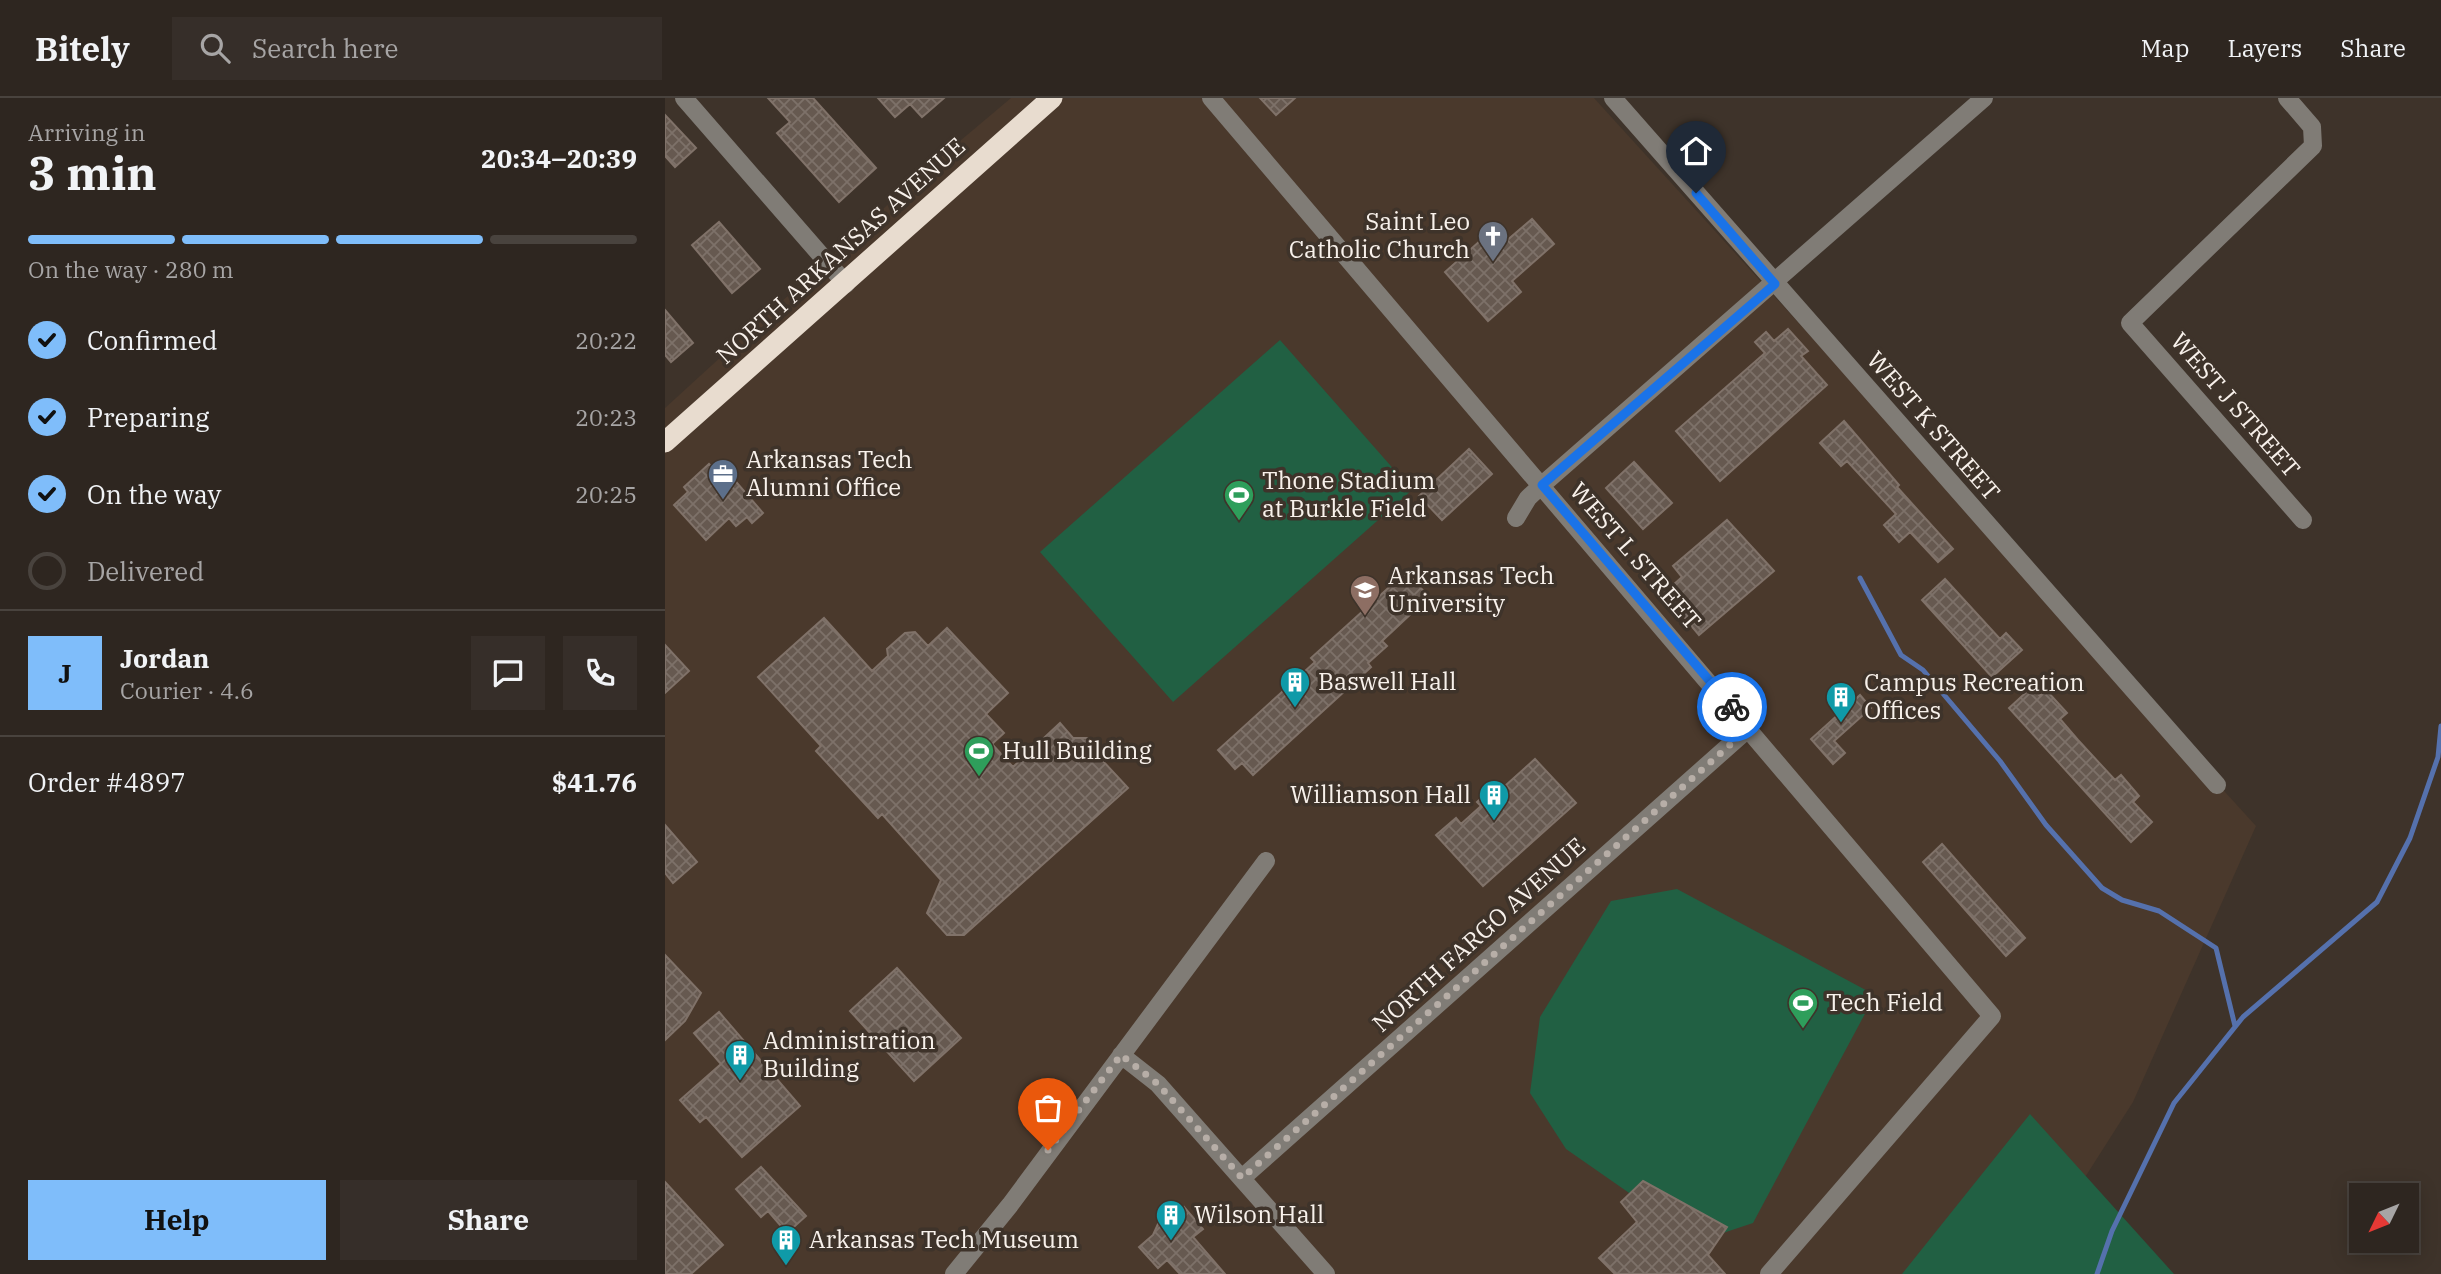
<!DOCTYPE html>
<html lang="en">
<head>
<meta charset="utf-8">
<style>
	:root { --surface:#2e2620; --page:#362e29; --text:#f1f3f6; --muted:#a7a5a5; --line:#49433e; --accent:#7fbdfa }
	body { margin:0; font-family:"IBM Plex Serif",serif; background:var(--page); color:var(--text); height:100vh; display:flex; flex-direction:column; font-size:26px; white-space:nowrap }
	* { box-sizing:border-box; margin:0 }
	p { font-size:23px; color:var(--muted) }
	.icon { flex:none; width:38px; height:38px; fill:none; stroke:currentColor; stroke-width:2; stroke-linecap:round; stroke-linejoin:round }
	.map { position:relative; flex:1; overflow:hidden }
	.panel { display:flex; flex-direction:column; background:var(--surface); width:665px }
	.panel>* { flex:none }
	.needle { width:46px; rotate:227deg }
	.tools { position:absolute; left:1684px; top:1085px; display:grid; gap:14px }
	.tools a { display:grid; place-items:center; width:70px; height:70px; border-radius:0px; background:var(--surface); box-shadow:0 4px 18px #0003,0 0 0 2px var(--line); font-size:35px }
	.pin { position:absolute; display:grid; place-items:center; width:60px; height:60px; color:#fff; margin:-72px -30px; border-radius:50% 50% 50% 0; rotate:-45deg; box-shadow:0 0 7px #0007 }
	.pin .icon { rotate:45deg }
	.courier { position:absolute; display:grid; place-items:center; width:70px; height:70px; margin:-35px; border:5px solid #1a73e8; border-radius:50%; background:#fff; color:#222; box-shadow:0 2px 9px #0007 }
	.overview em { font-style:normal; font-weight:800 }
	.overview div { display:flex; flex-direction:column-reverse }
	.overview { display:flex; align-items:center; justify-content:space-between; height:119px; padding:0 28px }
	h1 { font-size:46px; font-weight:800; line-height:52px }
	.bar { display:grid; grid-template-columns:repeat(4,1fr); gap:10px 7px; align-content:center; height:84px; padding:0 28px }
	.bar i { height:9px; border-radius:5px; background:var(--line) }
	.bar .on { background:var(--accent) }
	.bar p { grid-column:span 4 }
	.line { display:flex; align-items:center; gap:18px; padding:0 28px; border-top:2px solid var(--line) }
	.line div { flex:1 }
	.round { display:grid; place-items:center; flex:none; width:74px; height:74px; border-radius:0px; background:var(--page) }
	ol { padding:0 28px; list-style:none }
	li { display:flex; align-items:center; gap:21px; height:77px }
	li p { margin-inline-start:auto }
	li .icon { padding:7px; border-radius:50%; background:var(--accent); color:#111; stroke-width:4 }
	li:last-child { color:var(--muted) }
	li i { width:38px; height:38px; border:4px solid var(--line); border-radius:50% }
	.primary-button { display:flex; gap:14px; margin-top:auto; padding:14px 28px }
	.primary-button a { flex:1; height:80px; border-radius:0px; background:var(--accent); color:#111; font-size:28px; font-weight:800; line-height:80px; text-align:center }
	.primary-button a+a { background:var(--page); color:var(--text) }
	header { display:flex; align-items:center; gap:42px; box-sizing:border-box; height:98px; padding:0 35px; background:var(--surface); border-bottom:2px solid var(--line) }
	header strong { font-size:33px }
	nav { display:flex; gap:38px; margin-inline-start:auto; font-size:24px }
	.search { width:490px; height:63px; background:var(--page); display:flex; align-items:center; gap:18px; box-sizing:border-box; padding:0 24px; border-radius:0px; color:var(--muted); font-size:26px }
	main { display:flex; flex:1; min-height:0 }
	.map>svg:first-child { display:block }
	.built { fill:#4a392c }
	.green { fill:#216043 }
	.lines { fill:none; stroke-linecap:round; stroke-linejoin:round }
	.stream { stroke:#5571ad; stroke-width:5 }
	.building { fill:url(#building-cross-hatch); stroke:#807269; stroke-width:2 }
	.minor { stroke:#807c76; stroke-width:18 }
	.highway { stroke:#e8dccf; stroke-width:21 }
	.done { stroke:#b7aea7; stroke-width:7; stroke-dasharray:0 12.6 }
	.route { stroke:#1a73e8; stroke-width:9 }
	.labels { text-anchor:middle; stroke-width:7; stroke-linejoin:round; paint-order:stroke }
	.poi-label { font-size:24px; fill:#f8f1eb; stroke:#3e332a; text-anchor:start }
	.street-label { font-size:24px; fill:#f8f1eb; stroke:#3e332a }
</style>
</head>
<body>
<header>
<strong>Bitely</strong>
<div class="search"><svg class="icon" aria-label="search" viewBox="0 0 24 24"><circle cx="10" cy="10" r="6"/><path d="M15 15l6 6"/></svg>Search here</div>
<nav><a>Map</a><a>Layers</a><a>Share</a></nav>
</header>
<main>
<section class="panel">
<div class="overview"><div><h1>3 min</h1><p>Arriving in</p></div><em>20:34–20:39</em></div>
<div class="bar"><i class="on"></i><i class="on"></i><i class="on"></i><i></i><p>On the way · 280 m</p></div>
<ol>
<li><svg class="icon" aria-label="check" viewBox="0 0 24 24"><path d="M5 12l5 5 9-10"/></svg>Confirmed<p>20:22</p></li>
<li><svg class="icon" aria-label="check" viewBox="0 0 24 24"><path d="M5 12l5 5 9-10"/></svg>Preparing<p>20:23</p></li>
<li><svg class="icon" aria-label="check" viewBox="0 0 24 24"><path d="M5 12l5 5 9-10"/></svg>On the way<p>20:25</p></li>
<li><i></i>Delivered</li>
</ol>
<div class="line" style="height:126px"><b class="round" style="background:var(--accent);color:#111">J</b><div><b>Jordan</b><p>Courier · 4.6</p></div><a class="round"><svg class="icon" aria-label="chat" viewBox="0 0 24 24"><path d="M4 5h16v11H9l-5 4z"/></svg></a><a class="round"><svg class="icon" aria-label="phone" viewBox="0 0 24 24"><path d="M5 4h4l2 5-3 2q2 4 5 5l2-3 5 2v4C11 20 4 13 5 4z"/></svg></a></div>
<div class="line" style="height:91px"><div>Order #4897</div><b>$41.76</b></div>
<div class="primary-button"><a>Help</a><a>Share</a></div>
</section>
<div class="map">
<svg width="1776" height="1176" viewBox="0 0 1776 1176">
	<defs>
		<pattern id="building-cross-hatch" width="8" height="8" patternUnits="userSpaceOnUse" patternTransform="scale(1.75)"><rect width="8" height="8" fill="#665950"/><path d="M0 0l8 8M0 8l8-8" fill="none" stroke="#7d7169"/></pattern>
	</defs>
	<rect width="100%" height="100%" fill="#3e332a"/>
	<path class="built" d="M346 0H929L1591 728 1468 1004 1417 1084 1333 1176H0V310L264 69Z"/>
	<path class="green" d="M615 242 747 392 508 604 375 454Z
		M1012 791 1210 897 1088 1125 1058 1135 980 1106 901 1051 865 995 875 919 946 803Z
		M1365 1016 1509 1176H1237Z"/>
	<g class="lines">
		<path class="stream" d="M1195 480 1236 557 1258 572 1335 663 1381 727 1437 790 1457 802 1494 813 1551 850 1570 928
			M1432 1176 1447 1133 1509 1005 1578 919 1712 804 1745 740 1773 659 1776 628"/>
	</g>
	<path class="building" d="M103 0H148L211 70 174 104 112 35 125 24Z
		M213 0H279L257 19 245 6 230 19Z
		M595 0H630L611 17Z
		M0 17 31 50 10 69 0 58Z
		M867 121 889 146 847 183 856 194 823 223 780 174 815 143 826 156Z
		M54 124 95 171 67 195 27 147Z
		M0 212 28 245 6 264 0 257Z
		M1123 231 1143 253 1136 258 1162 287 1055 383 1011 333 1100 255 1090 244 1101 234 1109 243Z
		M1179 323 1234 387 1232 389 1288 451 1273 464 1245 434 1234 444 1219 427 1231 416 1182 363 1176 368 1155 345Z
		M804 351 827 376 777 422 754 398Z
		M53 363 98 415 87 425 82 419 71 428 64 420 41 442 9 407 23 394 19 389 44 366 47 369Z
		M969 364 1007 405 978 431 941 390Z
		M1062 422 1109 473 1034 537 999 495 1017 479 1008 468Z
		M741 474 764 499 717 543 722 548 703 565 706 569 588 677 577 665 570 671 553 652 650 564 646 560Z
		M1280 481 1335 541 1341 535 1357 552 1327 579 1257 502Z
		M159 520 207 573 223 558 222 551 240 535 250 534 263 548 282 530 343 595 321 616 339 635 327 646 348 669 395 625 408 640H424V648L463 690 299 837H282L262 815 276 782 217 716 213 720 151 653 156 648 93 579Z
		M0 547 24 573 0 595Z
		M1367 589 1375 598 1381 592 1402 615 1395 621 1413 642 1450 682 1456 677 1474 698 1468 704 1487 724 1466 744 1344 610Z
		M1195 597 1206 610 1169 643 1180 655 1168 666 1146 641Z
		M870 661 911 705 818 788 771 737 791 720 796 726 816 708 812 704 826 691 831 696Z
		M0 727 32 764 8 785 0 775Z
		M1277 746 1360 840 1341 858 1258 764Z
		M0 857 36 895 20 923 0 942Z
		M232 870 296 940 249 983 185 913Z
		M54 914 135 1008 77 1059 41 1019 35 1024 15 1002 56 966 29 935Z
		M96 1069 141 1118 122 1135 103 1113 96 1119 71 1091Z
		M978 1083 1062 1129 1043 1157 1060 1176H950L934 1160 972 1124 956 1104Z
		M0 1084 58 1147 26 1176H0Z
		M519 1109 538 1131 528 1139 560 1176H515L502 1162 493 1170 474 1149 488 1137 493 1126 502 1120 504 1122Z"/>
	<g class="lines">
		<path class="minor" d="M19 0 181 186
			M546 0 1327 918 1104 1176
			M948 0 1552 687
			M1622 0 1647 29 1648 48 1465 225 1638 422
			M851 420 863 400 877 387 1319 0
			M456 957 493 986 661 1176
			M577 1080 1084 630
			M289 1176 345 1107 601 763"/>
		<path class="highway" d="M0 344 387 0"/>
	</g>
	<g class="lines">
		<path class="done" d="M383 1052 456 957 493 986 577 1080 1084 630 1067 609"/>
		<path class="route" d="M1031 95 1110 186 877 387 1067 609"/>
	</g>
	<defs>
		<g id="church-pin" transform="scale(1.575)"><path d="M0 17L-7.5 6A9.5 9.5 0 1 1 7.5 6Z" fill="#6b7280" stroke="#3e332a"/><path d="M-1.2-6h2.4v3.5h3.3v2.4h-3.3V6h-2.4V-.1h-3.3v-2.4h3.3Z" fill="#fff"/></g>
		<g id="office-pin" transform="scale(1.575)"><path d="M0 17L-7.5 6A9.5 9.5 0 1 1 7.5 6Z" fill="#5c6f8a" stroke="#3e332a"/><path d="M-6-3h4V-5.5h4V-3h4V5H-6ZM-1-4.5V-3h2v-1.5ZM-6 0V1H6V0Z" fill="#fff"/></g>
		<g id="stadium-pin" transform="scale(1.575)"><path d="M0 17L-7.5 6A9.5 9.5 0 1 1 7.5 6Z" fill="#2e9e5b" stroke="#3e332a"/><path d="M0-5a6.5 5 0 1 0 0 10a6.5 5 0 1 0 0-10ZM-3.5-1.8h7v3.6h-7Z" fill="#fff"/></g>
		<g id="university-pin" transform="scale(1.575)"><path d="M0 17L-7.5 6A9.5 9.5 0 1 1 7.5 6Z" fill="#8d6e63" stroke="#3e332a"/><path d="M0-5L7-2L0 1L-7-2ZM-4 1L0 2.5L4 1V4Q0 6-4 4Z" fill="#fff"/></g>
		<g id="building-pin" transform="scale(1.575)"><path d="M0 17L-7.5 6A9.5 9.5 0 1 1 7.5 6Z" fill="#0f9aa8" stroke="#3e332a"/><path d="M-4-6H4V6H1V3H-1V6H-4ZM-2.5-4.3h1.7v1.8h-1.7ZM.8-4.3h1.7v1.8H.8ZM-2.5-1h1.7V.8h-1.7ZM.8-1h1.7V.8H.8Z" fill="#fff"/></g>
	</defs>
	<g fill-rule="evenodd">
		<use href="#church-pin" x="828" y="138"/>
		<use href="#office-pin" x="58" y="376"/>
		<use href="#stadium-pin" x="574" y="397"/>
		<use href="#university-pin" x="700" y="492"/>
		<use href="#building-pin" x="630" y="584"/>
		<use href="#building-pin" x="1176" y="599"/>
		<use href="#stadium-pin" x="314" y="653"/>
		<use href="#building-pin" x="829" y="697"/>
		<use href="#stadium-pin" x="1138" y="905"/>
		<use href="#building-pin" x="75" y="957"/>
		<use href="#building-pin" x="506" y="1117"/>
		<use href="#building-pin" x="121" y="1142"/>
	</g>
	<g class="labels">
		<g class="poi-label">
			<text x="805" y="132" text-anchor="end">Saint Leo<tspan x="805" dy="28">Catholic Church</tspan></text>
			<text x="81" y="370">Arkansas Tech<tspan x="81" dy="28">Alumni Office</tspan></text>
			<text x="597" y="391">Thone Stadium<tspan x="597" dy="28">at Burkle Field</tspan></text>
			<text x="723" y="486">Arkansas Tech<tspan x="723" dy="28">University</tspan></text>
			<text x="653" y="592">Baswell Hall</text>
			<text x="1199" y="593">Campus Recreation<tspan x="1199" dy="28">Offices</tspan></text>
			<text x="337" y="661">Hull Building</text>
			<text x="806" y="705" text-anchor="end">Williamson Hall</text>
			<text x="1161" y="913">Tech Field</text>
			<text x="98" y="951">Administration<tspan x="98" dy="28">Building</tspan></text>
			<text x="529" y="1125">Wilson Hall</text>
			<text x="144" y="1150">Arkansas Tech Museum</text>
		</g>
		<g class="street-label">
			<text transform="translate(176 153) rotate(-42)" y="8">NORTH ARKANSAS AVENUE</text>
			<text transform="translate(1570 307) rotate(49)" y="8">WEST J STREET</text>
			<text transform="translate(1268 328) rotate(49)" y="8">WEST K STREET</text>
			<text transform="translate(970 458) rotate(49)" y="8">WEST L STREET</text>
			<text transform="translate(814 837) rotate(-42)" y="8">NORTH FARGO AVENUE</text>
		</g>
	</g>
</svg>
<div class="tools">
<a><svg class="needle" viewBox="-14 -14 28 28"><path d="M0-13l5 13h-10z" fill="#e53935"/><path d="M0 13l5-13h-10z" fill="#a7a5a5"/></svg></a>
</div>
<div class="pin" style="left:383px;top:1052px;background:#ea580c"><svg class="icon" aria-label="bag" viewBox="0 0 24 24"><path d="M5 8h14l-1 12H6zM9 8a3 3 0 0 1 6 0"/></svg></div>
<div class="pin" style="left:1031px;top:95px;background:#1f2937"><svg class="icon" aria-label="home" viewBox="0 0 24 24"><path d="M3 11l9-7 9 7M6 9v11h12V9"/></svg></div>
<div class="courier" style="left:1067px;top:609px"><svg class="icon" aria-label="bike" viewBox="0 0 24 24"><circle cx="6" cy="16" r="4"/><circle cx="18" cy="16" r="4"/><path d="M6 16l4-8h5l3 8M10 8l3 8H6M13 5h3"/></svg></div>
</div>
</main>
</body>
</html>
